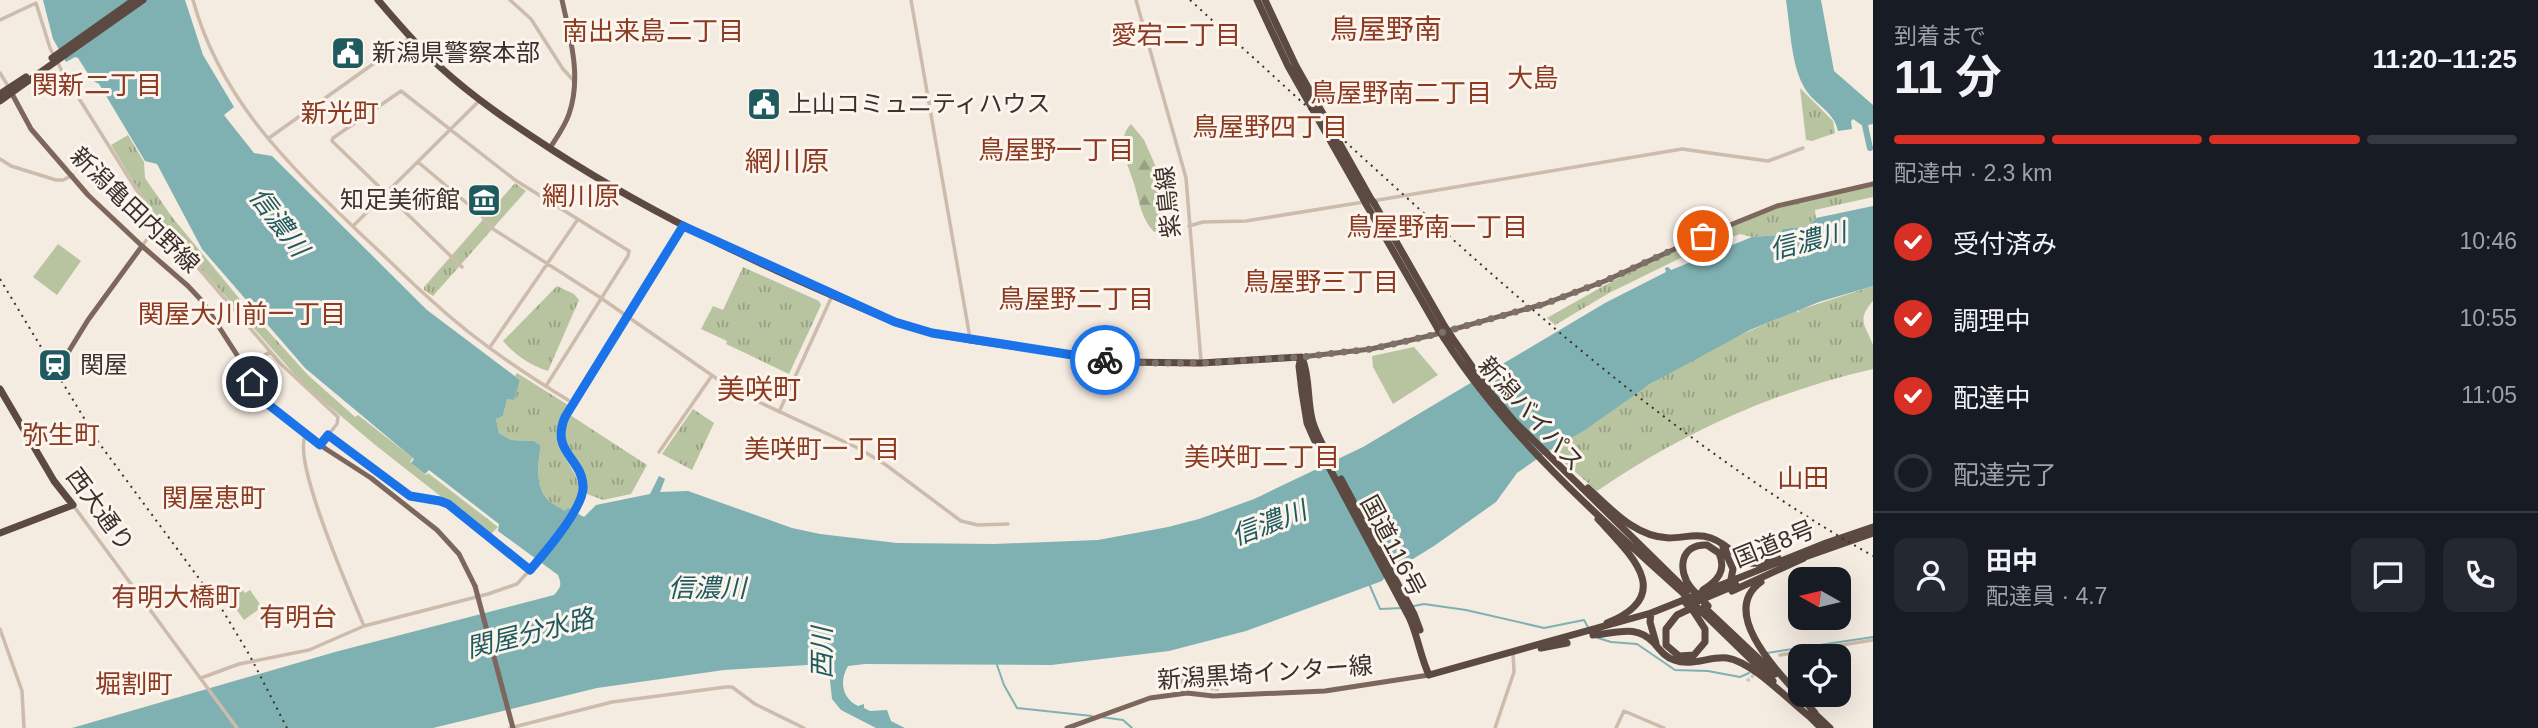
<!DOCTYPE html>
<html lang="ja">
<head>
<meta charset="utf-8">
<style>
	:root { --surface:#171b24; --page:#242831; --text:#f1f3f6; --muted:#9ea1a6; --line:#363941; --accent:#d93025 }
	body { margin:0; font-family:Helvetica,"Noto Sans JP",sans-serif; background:var(--page); color:var(--text); height:100vh; display:flex; flex-direction:column; font-size:26px; white-space:nowrap }
	* { box-sizing:border-box; margin:0 }
	p { font-size:23px; color:var(--muted) }
	.icon { flex:none; width:38px; height:38px; fill:none; stroke:currentColor; stroke-width:2; stroke-linecap:round; stroke-linejoin:round }
	.map { position:relative; flex:1; overflow:hidden }
	.side { display:flex; flex-direction:column; background:var(--surface); width:665px }
	.side>* { flex:none }
	.needle { width:46px; rotate:278deg }
	.fabs { position:absolute; left:1788px; top:567px; display:grid; gap:14px }
	.fabs a { display:grid; place-items:center; width:63px; height:63px; border-radius:14px; background:var(--surface); box-shadow:0 7px 28px #0002; font-size:35px }
	.pin { position:absolute; display:grid; place-items:center; width:60px; height:60px; color:#fff; margin:-30px; border:4px solid #fff; border-radius:50%; box-shadow:0 2px 7px #0007 }
	.courier { position:absolute; display:grid; place-items:center; width:70px; height:70px; margin:-35px; border:5px solid #1a73e8; border-radius:50%; background:#fff; color:#222; box-shadow:0 2px 9px #0007 }
	.summary em { font-style:normal; font-weight:700 }
	.summary div { display:flex; flex-direction:column-reverse }
	.summary { display:flex; align-items:center; justify-content:space-between; height:119px; padding:0 21px }
	h1 { font-size:46px; font-weight:700; line-height:52px }
	.bar { display:grid; grid-template-columns:repeat(4,1fr); gap:10px 7px; align-content:center; height:84px; padding:0 21px }
	.bar i { height:9px; border-radius:5px; background:var(--line) }
	.bar .active { background:var(--accent) }
	.bar p { grid-column:span 4 }
	.line { display:flex; align-items:center; gap:18px; padding:0 21px; border-top:2px solid var(--line) }
	.line div { flex:1 }
	.round { display:grid; place-items:center; flex:none; width:74px; height:74px; border-radius:14px; background:var(--page) }
	ol { padding:0 21px; list-style:none }
	li { display:flex; align-items:center; gap:21px; height:77px }
	li p { margin-inline-start:auto }
	li .icon { padding:7px; border-radius:50%; background:var(--accent); color:#fff; stroke-width:4 }
	li:last-child { color:var(--muted) }
	li i { width:38px; height:38px; border:4px solid var(--line); border-radius:50% }
	main { display:flex; flex:1; min-height:0 }
	.map>svg:first-child { display:block }
	.grass { fill:url(#grass-tufts) }
	.forest { fill:url(#forest-firs) }
	.pitch { fill:#b8c4a0 }
	.water { fill:#7fb0b2 }
	.lines { fill:none; stroke-linecap:round; stroke-linejoin:round }
	.stream { stroke:#7fb0b2; stroke-width:2 }
	.river { stroke:#7fb0b2; stroke-width:6 }
	.minor-tunnel { stroke:#cfc6bd; stroke-width:3.5; stroke-dasharray:3.5 2; stroke-linecap:butt }
	.minor { stroke:#cdbbac; stroke-width:3.5 }
	.major { stroke:#7d675c; stroke-width:5 }
	.highway { stroke:#5c4a42; stroke-width:7 }
	.rail { stroke:#3b302b; stroke-width:2; stroke-dasharray:2 5; stroke-linecap:butt }
	.major-bridge { stroke:#7d675c; stroke-width:5 }
	.highway-bridge { stroke:#5c4a42; stroke-width:7 }
	.done { stroke:#7c716b; stroke-width:7; stroke-dasharray:0 12.6 }
	.route { stroke:#1a73e8; stroke-width:9 }
	.labels { text-anchor:middle; stroke-width:6; stroke-linejoin:round; paint-order:stroke }
	.poi-label { font-size:24px; fill:#3b302b; stroke:#fbf5ee; text-anchor:start }
	.street-label { font-size:24px; fill:#3b302b; stroke:#fbf5ee }
	.neighbourhood-label { font-size:26px; fill:#8c3b22; stroke:#fbf5ee }
	.water-label { font-size:26px; font-style:italic; fill:#1f5a5e; stroke:#fbf5ee }
	.quarter-label { font-size:28px; fill:#8c3b22; stroke:#fbf5ee }
</style>
</head>
<body>
<main>
<div class="map">
<svg width="1873" height="728" viewBox="0 0 1873 728">
	<defs>
		<pattern id="grass-tufts" width="24" height="20" patternUnits="userSpaceOnUse" patternTransform="scale(1.75)"><rect width="24" height="20" fill="#b8c4a0"/><path d="M3 7l-1-3M5 7V3M7 7l1-3M15 17l-1-3M17 17v-4M19 17l1-3" fill="none" stroke="#97a083"/></pattern>
		<pattern id="forest-firs" width="22" height="20" patternUnits="userSpaceOnUse" patternTransform="scale(1.75)"><rect width="22" height="20" fill="#b8c4a0"/><path d="M5 1l3.5 6h-7zM16 11l3.5 6h-7z" fill="#97a083"/></pattern>
	</defs>
	<rect width="100%" height="100%" fill="#f4ebe1"/>
	<path class="grass" d="M1800 88 1833 121 1835 133 1812 141 1806 140Z
		M128 135 144 162 145 178 172 217 248 309 308 375 355 417 358 415 413 458 410 462 426 475 428 473 498 527 490 535 374 444 303 384 165 228 144 199 111 145Z
		M515 183 526 191 433 296 424 290V287Z
		M1873 185V197L1815 210 1816 218 1809 226 1783 229 1779 235 1752 237 1740 234 1701 248 1609 293 1555 325 1547 318C1623 274 1703 231 1789 204 1816 196 1845 191 1873 185Z
		M743 267 819 301 821 305 789 374 726 344 727 341 701 329 713 306 723 310Z
		M557 286 574 294 579 300 548 371C530 365 515 355 503 341Z
		M1873 286V301C1855 321 1867 327 1873 345 1873 352 1873 362 1873 369 1770 393 1684 432 1597 491L1550 450C1585 430 1615 406 1649 385 1695 356 1746 331 1797 311L1799 313V310Z
		M517 373 568 405C564 413 559 422 558 431 555 465 595 473 571 510L565 511C559 507 550 503 546 498 535 484 538 461 541 446L534 441 511 440 499 433 496 419 503 416 507 398 513 400 520 380 515 376Z
		M693 409 714 423 692 470 662 454Z
		M570 415 647 465 631 494 603 500 587 494C586 489 587 482 586 477 579 451 555 448 570 415Z"/>
	<path class="forest" d="M1131 124 1144 140 1161 178 1169 181 1167 201 1164 204 1169 227 1154 232C1141 218 1140 204 1135 187 1130 168 1114 141 1131 124Z"/>
	<path class="pitch" d="M58 244 81 261 57 295 33 277Z
		M1414 347 1438 375 1393 404 1373 367 1372 356Z
		M240 585 245 593 250 590 262 607 244 620 226 595Z
		M1210 666 1216 677 1219 691 1182 687 1178 672Z"/>
	<path class="water" d="M43 0H185L203 55 234 107 224 115 227 119 254 153 272 156 427 310 520 380 514 400 507 399 503 416 496 419 499 433 511 440 534 441 541 446C538 461 535 484 546 498 550 503 559 507 565 511L568 508 584 517 596 505 650 494 659 476 665 479 660 492 688 491 792 528 820 534 897 543 994 544 1098 540 1168 527 1199 519 1254 499 1363 447 1605 303 1666 272 1665 268 1668 267 1671 270 1752 237 1779 235 1783 229 1809 226 1816 218 1873 206V286L1819 302 1750 330 1650 384 1585 430 1550 450 1517 473 1496 502 1434 546 1408 562 1393 567 1382 581 1246 631 1169 651 1051 665 865 664 848 666C839 681 842 698 858 706L864 704V708L870 711 887 710 891 721 905 728H876L841 710 832 699 829 671 824 664 724 670 597 688 433 728H72L335 652 554 595C561 587 562 585 558 575L498 531 499 524 429 470 425 474 411 463 414 459 305 368 222 272 202 249 157 164 145 161 99 84 92 80 78 58 75 57 66 62 53 39Z
		M1786 0H1821L1834 71 1873 105V124L1863 126 1853 119 1851 121 1852 129 1838 131C1834 110 1812 104 1803 85 1791 63 1790 25 1786 0Z"/>
	<g class="lines">
		<path class="stream" d="M1370 586 1380 609 1402 608
			M1414 606 1424 604 1466 610 1544 628 1584 620 1589 629
			M1598 638 1611 642 1637 644 1675 670 1708 671 1740 677 1749 673
			M1767 653 1873 637
			M997 665 1004 685 1017 708 1092 716
			M1101 717 1123 720 1132 728"/>
		<path class="river" d="M1864 121 1870 148"/>
		<path class="minor-tunnel" d="M1747 681 1756 673"/>
		<path class="minor" d="M193 0C221 102 291 167 365 238 387 258 408 280 431 300 472 338 520 371 568 400
			M510 0 531 19 563 69 574 81
			M911 0 970 338
			M1136 0 1186 178 1201 361
			M0 20 36 3 50 48 63 73 151 213 281 364 338 417 337 424 320 445
			M0 73 8 86
			M269 138 411 37
			M0 159 11 166 56 180H63L73 175
			M418 162 482 216 490 227 601 298 733 390 860 449 886 465 961 521 978 525 1008 524
			M1372 201 1682 149 1768 161 1803 148
			M353 226 481 99
			M1189 226 1203 222 1246 221 1364 202
			M142 246 159 223
			M462 267 332 141 333 138 401 91 515 180 629 251 628 256 546 386
			M490 347 578 219
			M245 367 270 352
			M779 412 832 296
			M306 435C290 458 352 597 364 626
			M328 435 410 496 440 501 448 504 530 570
			M659 452 711 377
			M73 505 237 728
			M0 629 22 691 24 728
			M1780 655 1873 640
			M201 678 239 664 309 650 364 626 488 594 517 584 536 563 582 496C589 463 550 455 564 417L682 226
			M510 728 612 702 726 687H732L755 704 804 728
			M1495 728 1514 672 1513 653
			M1616 728 1624 711 1664 728"/>
		<path class="major" d="M11 92 31 129 88 195 142 246 188 286 203 302 269 405 326 449 371 478 437 530 459 554 475 586
			M550 148C557 137 565 126 569 114 582 77 570 37 562 0
			M1301 357 1371 349 1433 335 1544 304 1605 281 1703 236 1777 206 1873 184
			M64 359 88 320 142 246
			M1067 728 1150 698 1187 693 1213 696 1325 691 1429 675"/>
		<path class="highway" d="M378 0C398 23 417 46 439 66 475 99 514 125 554 151 661 220 777 273 895 322L932 333 971 340 1122 362 1201 363 1301 357
			M1257 0 1288 66 1364 200
			M1265 0 1296 66 1371 199
			M0 94 26 77
			M0 101 28 81
			M1374 203 1445 327
			M1366 204 1438 329
			M1451 336 1489 391 1514 421 1687 591
			M1444 338C1507 436 1597 516 1683 593
			M1301 357 1299 366 1302 392 1307 423 1314 439 1409 617C1418 636 1420 656 1429 675
			M1302 358C1310 376 1307 399 1312 419 1316 435 1326 451 1334 465
			M0 389 54 481 73 505 0 533
			M1341 479 1414 614 1420 630
			M1588 488C1611 509 1635 537 1669 538 1683 538 1697 533 1711 538 1743 550 1735 574 1778 558
			M1598 519C1630 554 1677 595 1607 623
			M1723 547 1733 569 1730 584
			M1802 558 1873 533
			M1761 582C1713 616 1793 686 1815 713
			M1691 588C1677 570 1680 544 1707 545L1719 553C1727 571 1717 581 1703 590
			M1732 591 1804 558
			M1698 601 1736 585
			M1704 607 1775 674
			M1700 610 1773 681
			M1694 612 1705 629V642L1694 655 1679 656 1666 645V629L1677 615 1696 606
			M1651 613 1650 622 1656 643
			M1593 635C1615 634 1636 623 1654 643 1660 650 1665 657 1674 660 1692 667 1709 656 1727 658 1753 662 1788 700 1810 717
			M1541 648 1567 643
			M1429 675 1651 613 1826 543 1873 527
			M1813 712 1830 728
			M1807 714 1821 728"/>
		<path class="rail" d="M1190 0C1266 69 1341 138 1417 207 1559 336 1705 461 1873 556
			M0 279 99 443 223 611 250 656 287 728"/>
		<path class="major-bridge" d="M475 586 513 728"/>
		<path class="highway-bridge" d="M52 58 134 0
			M28 81 143 0
			M1371 199 1374 203
			M1364 200 1366 204
			M1445 327 1451 336
			M1438 329 1444 338
			M1691 588 1708 606
			M1683 593 1700 610
			M1683 600 1694 612"/>
	</g>
	<g class="lines">
		<path class="done" d="M1105 360 1145 363H1201L1301 357 1371 349 1433 335 1544 304 1605 281 1703 236"/>
		<path class="route" d="M252 382 269 405 320 445 328 435 410 496 440 501 448 504 530 570C543 555 584 507 583 487 583 458 550 453 565 417L683 226 895 322 932 333 1105 360"/>
	</g>
	<defs>
		<g id="civic-square" transform="scale(1.75)"><rect x="-9" y="-9" width="18" height="18" rx="4" fill="#1f5a5e" stroke="#fbf5ee"/><path d="M-.6-6.5H3V-4.5H.6V-3L4-1V1h2V6H-6V1h2V-1L-.6-3ZM-1.2 2.5V6h2.4V2.5Z" fill="#fff"/></g>
		<g id="museum-square" transform="scale(1.75)"><rect x="-9" y="-9" width="18" height="18" rx="4" fill="#1f5a5e" stroke="#fbf5ee"/><path d="M0-6L6-3V-2H-6V-3ZM-5-1h2V3h-2ZM-1-1h2V3h-2ZM3-1h2V3H3ZM-6 4H6V6H-6Z" fill="#fff"/></g>
		<g id="station-square" transform="scale(1.75)"><rect x="-9" y="-9" width="18" height="18" rx="4" fill="#1f5a5e" stroke="#fbf5ee"/><path d="M-3-6H3Q5-6 5-4V2Q5 4 3 4L4.5 6H3L1.5 4h-3L-3 6H-4.5L-3 4Q-5 4-5 2V-4Q-5-6-3-6ZM-3.5-4v3h7v-3ZM-3.5 1v1.5H-2V1ZM2 1v1.5H3.5V1Z" fill="#fff"/></g>
	</defs>
	<g fill-rule="evenodd">
		<use href="#civic-square" x="348" y="53"/>
		<use href="#civic-square" x="764" y="104"/>
		<use href="#museum-square" x="484" y="200"/>
		<use href="#station-square" x="55" y="365"/>
	</g>
	<g class="labels">
		<g class="poi-label">
			<text x="372" y="61">新潟県警察本部</text>
			<text x="788" y="112">上山コミュニティハウス</text>
			<text x="460" y="208" text-anchor="end">知足美術館</text>
			<text x="80" y="373">関屋</text>
		</g>
		<g class="street-label">
			<text transform="translate(1168 202) rotate(-96)" y="8">紫鳥線</text>
			<text transform="translate(135 210) rotate(44)" y="8">新潟亀田内野線</text>
			<text transform="translate(1531 414) rotate(48)" y="8">新潟バイパス</text>
			<text transform="translate(100 510) rotate(54)" y="8">西大通り</text>
			<text transform="translate(1774 544) rotate(-22)" y="8">国道8号</text>
			<text transform="translate(1393 546) rotate(62)" y="8">国道116号</text>
			<text transform="translate(1265 673) rotate(-4)" y="8">新潟黒埼インター線</text>
		</g>
		<g class="neighbourhood-label">
			<text x="653" y="40">南出来島二丁目</text>
			<text x="1176" y="44">愛宕二丁目</text>
			<text x="1533" y="87">大島</text>
			<text x="97" y="94">関新二丁目</text>
			<text x="1401" y="102">鳥屋野南二丁目</text>
			<text x="340" y="122">新光町</text>
			<text x="1270" y="136">鳥屋野四丁目</text>
			<text x="1056" y="159">鳥屋野一丁目</text>
			<text x="581" y="205">網川原</text>
			<text x="1437" y="236">鳥屋野南一丁目</text>
			<text x="1321" y="291">鳥屋野三丁目</text>
			<text x="1076" y="308">鳥屋野二丁目</text>
			<text x="242" y="323">関屋大川前一丁目</text>
			<text x="61" y="444">弥生町</text>
			<text x="822" y="458">美咲町一丁目</text>
			<text x="1262" y="466">美咲町二丁目</text>
			<text x="1803" y="487">山田</text>
			<text x="214" y="507">関屋恵町</text>
			<text x="176" y="606">有明大橋町</text>
			<text x="298" y="626">有明台</text>
			<text x="134" y="693">堀割町</text>
		</g>
		<g class="water-label">
			<text transform="translate(279 222) rotate(53)" y="9">信濃川</text>
			<text transform="translate(1808 241) rotate(-14)" y="9">信濃川</text>
			<text transform="translate(1269 523) rotate(-21)" y="9">信濃川</text>
			<text x="707" y="597">信濃川</text>
			<text transform="translate(530 633) rotate(-14)" y="9">関屋分水路</text>
			<text transform="translate(822 653) rotate(-90)" y="9">西川</text>
		</g>
		<g class="quarter-label">
			<text x="1386" y="39">鳥屋野南</text>
			<text x="787" y="171">網川原</text>
			<text x="759" y="399">美咲町</text>
		</g>
	</g>
</svg>
<div class="fabs">
<a><svg class="needle" viewBox="-14 -14 28 28"><path d="M0-13l5 13h-10z" fill="#e53935"/><path d="M0 13l5-13h-10z" fill="#9ea1a6"/></svg></a>
<a><svg class="icon" aria-label="locate" viewBox="0 0 24 24"><circle cx="12" cy="12" r="6"/><path d="M12 2v4M12 18v4M2 12h4M18 12h4"/></svg></a>
</div>
<div class="pin" style="left:1703px;top:236px;background:#ea580c"><svg class="icon" aria-label="bag" viewBox="0 0 24 24"><path d="M5 8h14l-1 12H6zM9 8a3 3 0 0 1 6 0"/></svg></div>
<div class="pin" style="left:252px;top:382px;background:#1f2937"><svg class="icon" aria-label="home" viewBox="0 0 24 24"><path d="M3 11l9-7 9 7M6 9v11h12V9"/></svg></div>
<div class="courier" style="left:1105px;top:360px"><svg class="icon" aria-label="bike" viewBox="0 0 24 24"><circle cx="6" cy="16" r="4"/><circle cx="18" cy="16" r="4"/><path d="M6 16l4-8h5l3 8M10 8l3 8H6M13 5h3"/></svg></div>
</div>
<section class="side">
<div class="summary"><div><h1>11 分</h1><p>到着まで</p></div><em>11:20–11:25</em></div>
<div class="bar"><i class="active"></i><i class="active"></i><i class="active"></i><i></i><p>配達中 · 2.3 km</p></div>
<ol>
<li><svg class="icon" aria-label="check" viewBox="0 0 24 24"><path d="M5 12l5 5 9-10"/></svg>受付済み<p>10:46</p></li>
<li><svg class="icon" aria-label="check" viewBox="0 0 24 24"><path d="M5 12l5 5 9-10"/></svg>調理中<p>10:55</p></li>
<li><svg class="icon" aria-label="check" viewBox="0 0 24 24"><path d="M5 12l5 5 9-10"/></svg>配達中<p>11:05</p></li>
<li><i></i>配達完了</li>
</ol>
<div class="line" style="height:126px"><a class="round"><svg class="icon" aria-label="person" viewBox="0 0 24 24"><circle cx="12" cy="8" r="4"/><path d="M4 21q1-7 8-7t8 7"/></svg></a><div><b>田中</b><p>配達員 · 4.7</p></div><a class="round"><svg class="icon" aria-label="chat" viewBox="0 0 24 24"><path d="M4 5h16v11H9l-5 4z"/></svg></a><a class="round"><svg class="icon" aria-label="phone" viewBox="0 0 24 24"><path d="M5 4h4l2 5-3 2q2 4 5 5l2-3 5 2v4C11 20 4 13 5 4z"/></svg></a></div>
</section>
</main>
</body>
</html>
